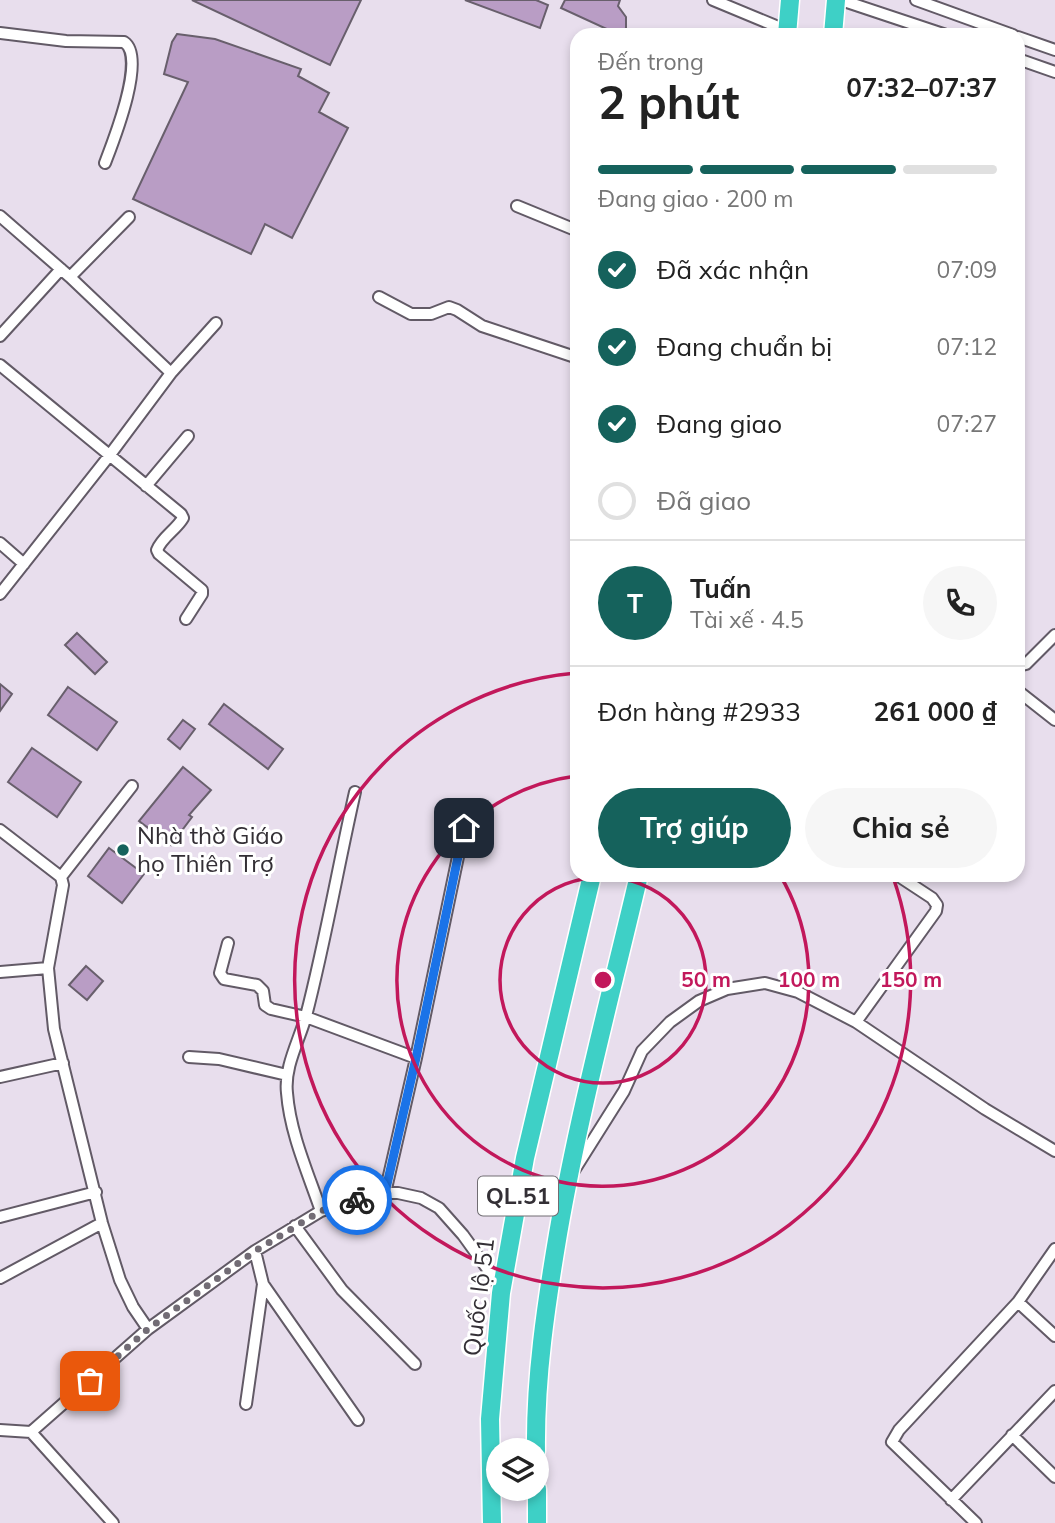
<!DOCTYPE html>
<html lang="vi">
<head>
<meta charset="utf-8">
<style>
	:root { --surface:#fff; --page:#f6f6f6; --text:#222; --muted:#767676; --line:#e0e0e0; --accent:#15625c }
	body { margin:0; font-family:Mulish,sans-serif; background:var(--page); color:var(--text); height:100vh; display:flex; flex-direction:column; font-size:26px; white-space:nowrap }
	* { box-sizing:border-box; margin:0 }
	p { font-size:23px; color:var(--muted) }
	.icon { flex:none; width:38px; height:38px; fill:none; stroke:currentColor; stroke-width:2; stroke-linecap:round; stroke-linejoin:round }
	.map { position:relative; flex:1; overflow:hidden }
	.panel { position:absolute; left:570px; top:28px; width:455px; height:854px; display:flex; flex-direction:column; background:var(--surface); border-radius:21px; box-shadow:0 4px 10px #0003 }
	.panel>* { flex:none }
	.controls { position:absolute; left:486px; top:1438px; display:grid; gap:14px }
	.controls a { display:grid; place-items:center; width:63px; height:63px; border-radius:50%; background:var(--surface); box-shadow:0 4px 10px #0003; font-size:35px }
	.pin { position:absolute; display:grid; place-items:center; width:60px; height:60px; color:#fff; margin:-30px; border-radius:14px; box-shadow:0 4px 10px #0006 }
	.courier { position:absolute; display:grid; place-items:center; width:70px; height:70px; margin:-35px; border:5px solid #1a73e8; border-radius:50%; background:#fff; color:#222; box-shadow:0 2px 9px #0007 }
	.summary em { font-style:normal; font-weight:700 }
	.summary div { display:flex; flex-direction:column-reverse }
	.summary { display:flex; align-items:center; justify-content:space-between; height:119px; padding:0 28px }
	h1 { font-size:46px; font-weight:700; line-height:52px }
	.bar { display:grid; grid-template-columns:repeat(4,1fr); gap:10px 7px; align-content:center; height:84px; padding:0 28px }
	.bar i { height:9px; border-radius:5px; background:var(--line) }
	.bar .active { background:var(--accent) }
	.bar p { grid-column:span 4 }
	.line { display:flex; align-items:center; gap:18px; padding:0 28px; border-top:2px solid var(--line) }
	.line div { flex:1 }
	.round { display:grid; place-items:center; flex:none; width:74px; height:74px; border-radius:37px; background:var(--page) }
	ol { padding:0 28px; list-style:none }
	li { display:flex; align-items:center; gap:21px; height:77px }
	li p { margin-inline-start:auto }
	li .icon { padding:7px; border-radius:50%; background:var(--accent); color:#fff; stroke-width:4 }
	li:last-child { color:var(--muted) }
	li i { width:38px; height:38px; border:4px solid var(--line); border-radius:50% }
	.cta { display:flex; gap:14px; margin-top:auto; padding:14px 28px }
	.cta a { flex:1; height:80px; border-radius:42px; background:var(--accent); color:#fff; font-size:28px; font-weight:700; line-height:80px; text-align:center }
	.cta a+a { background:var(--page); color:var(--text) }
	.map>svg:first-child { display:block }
	.building { fill:#b99dc5; stroke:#685f6c; stroke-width:2 }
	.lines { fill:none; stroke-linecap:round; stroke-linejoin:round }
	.minor-casing { stroke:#625a66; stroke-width:14 }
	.trunk-casing { stroke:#fff; stroke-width:21 }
	.minor { stroke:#fff; stroke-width:10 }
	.trunk { stroke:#3ed0c6; stroke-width:18 }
	.done { stroke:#726c75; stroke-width:7; stroke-dasharray:0 12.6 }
	.route { stroke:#1a73e8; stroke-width:9 }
	.ring { fill:none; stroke:#c2185b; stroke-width:3.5 }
	.poi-dot { fill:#15625c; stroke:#fff; stroke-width:2.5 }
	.labels { text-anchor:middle; stroke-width:6; stroke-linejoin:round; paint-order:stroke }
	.shield { fill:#fff; stroke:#706d72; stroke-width:2 }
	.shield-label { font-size:23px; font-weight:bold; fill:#332f35 }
	.poi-label { font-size:24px; fill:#332f35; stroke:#fff; text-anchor:start }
	.street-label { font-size:24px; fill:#332f35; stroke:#fff }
	.centre { fill:#c2185b; stroke:#fff; stroke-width:3.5 }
	.ring-label { font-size:21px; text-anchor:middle; font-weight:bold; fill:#c2185b; stroke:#fff; stroke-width:6; stroke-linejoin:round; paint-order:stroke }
</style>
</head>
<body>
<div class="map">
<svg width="1055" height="1523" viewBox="0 0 1055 1523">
	<rect width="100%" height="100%" fill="#e8deed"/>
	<path class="building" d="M192 0H361L330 65Z
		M465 0H536L548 5 540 28Z
		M565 0H620L618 6 626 17V28L620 35H607L609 30 561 8Z
		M177 34 215 39 301 69 298 76 329 93 319 112 348 128 292 238 265 224 251 254 133 199 188 82 164 74 172 42Z
		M77 633 107 662 95 674 65 645Z
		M0 684 12 694 0 711Z
		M68 687 117 722 97 750 48 715Z
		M224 704 283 749 268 769 209 724Z
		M183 720 195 729 180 749 168 739Z
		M32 748 81 782 57 817 8 782Z
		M183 767 211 790 189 815 192 817 171 845 139 821Z
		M109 848 144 874 122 903 88 876Z
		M86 966 103 981 87 1000 69 985Z"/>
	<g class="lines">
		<g class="minor-casing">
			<path id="minor" d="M713 0 788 31
				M841 0 946 35
				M916 0 1013 35
				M0 33 66 41 124 42C147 57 113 142 105 163
				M1018 37 1055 50
				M1018 59 1055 72
				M517 206 578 231
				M0 216 70 277 171 373 109 456 0 594
				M70 277 129 217
				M379 297 411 314H431L449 307 457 310 482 326 578 358
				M0 336 61 269
				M0 365 181 514 183 518C176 530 162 537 157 550L159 554 202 590V594L186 619
				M171 373 216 323
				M146 486 188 436
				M0 543 24 564
				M1018 666 1026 664 1055 635
				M1018 691 1055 720
				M0 830 61 877 63 885 48 968 54 1029 102 1223 120 1280 133 1307 148 1329
				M61 877 132 786
				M228 943 220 973 224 979 257 985 263 991 265 1005 271 1009 306 1017 416 1058
				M0 972 48 968
				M856 1022 936 911 937 905 932 898 897 875
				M189 1057 219 1059 287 1075
				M0 1077 63 1063
				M573 1172 624 1091 642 1051 670 1022 699 1001 727 989 765 983 798 992 856 1022 985 1109 1055 1151
				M385 1193 416 1058 464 828
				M321 1211C308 1173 290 1133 287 1093 284 1067 299 1041 306 1016 325 943 338 867 355 792
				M0 1217 96 1192
				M295 1226 342 1290 415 1364
				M0 1278 102 1223
				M263 1284 358 1420
				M1018 1302 1055 1336
				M246 1404 263 1284 255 1251
				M0 1430 31 1432
				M1012 1435 1055 1477
				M951 1500 1055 1391
				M113 1523 31 1432 148 1329 255 1251 321 1211 351 1201 385 1193H398L421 1198 439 1208 463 1235 502 1289
				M976 1523 892 1442 899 1430 1018 1302 1055 1249"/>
		</g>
		<g class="trunk-casing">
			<path id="trunk" d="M787 35 790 0
				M833 35 836 0
				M536 1451C535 1378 546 1305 558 1234 579 1113 611 994 639 875
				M537 1489V1523
				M492 1523 490 1419 501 1293 525 1158 592 875"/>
		</g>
		<use href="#minor" class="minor"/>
		<use href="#trunk" class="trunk"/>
	</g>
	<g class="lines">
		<path class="done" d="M90 1381 148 1329 255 1251 321 1211 357 1200"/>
		<path class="route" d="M357 1200 385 1193 416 1058 464 828"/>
	</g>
	<g class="ring">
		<circle cx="603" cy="980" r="103"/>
		<path d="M780 875A206 206 0 1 1 576 776"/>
		<path d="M893 877A308 308 0 1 1 576 673"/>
	</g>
	<circle class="poi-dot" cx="123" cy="850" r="7"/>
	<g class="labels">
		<rect class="shield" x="478" y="1176.5" width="80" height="39" rx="5"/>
		<g class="shield-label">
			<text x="518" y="1204">QL.51</text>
		</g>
		<g class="poi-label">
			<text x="137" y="844">Nhà thờ Giáo<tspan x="137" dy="28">họ Thiên Trợ</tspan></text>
		</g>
		<g class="street-label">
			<text transform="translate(479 1297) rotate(-83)" y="8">Quốc lộ 51</text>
		</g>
	</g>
	<circle cx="603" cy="980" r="10" class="centre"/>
	<g class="ring-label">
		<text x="706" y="987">50 m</text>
		<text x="809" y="987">100 m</text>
		<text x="911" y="987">150 m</text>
	</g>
</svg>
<div class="controls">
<a><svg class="icon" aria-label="layers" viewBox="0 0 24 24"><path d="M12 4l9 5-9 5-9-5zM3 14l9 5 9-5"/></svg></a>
</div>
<div class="pin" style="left:90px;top:1381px;background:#ea580c"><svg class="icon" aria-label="bag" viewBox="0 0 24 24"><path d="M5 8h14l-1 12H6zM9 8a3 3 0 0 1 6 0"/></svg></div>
<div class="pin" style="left:464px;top:828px;background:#1f2937"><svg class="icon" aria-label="home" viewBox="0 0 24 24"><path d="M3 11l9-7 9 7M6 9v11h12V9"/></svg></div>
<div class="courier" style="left:357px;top:1200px"><svg class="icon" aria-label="bike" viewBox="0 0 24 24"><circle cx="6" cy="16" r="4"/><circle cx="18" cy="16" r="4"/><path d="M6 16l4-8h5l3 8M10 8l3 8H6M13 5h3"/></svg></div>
<section class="panel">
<div class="summary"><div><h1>2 phút</h1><p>Đến trong</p></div><em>07:32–07:37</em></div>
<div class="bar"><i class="active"></i><i class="active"></i><i class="active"></i><i></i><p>Đang giao · 200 m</p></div>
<ol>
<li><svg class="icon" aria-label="check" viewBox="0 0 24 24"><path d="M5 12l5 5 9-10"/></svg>Đã xác nhận<p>07:09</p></li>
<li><svg class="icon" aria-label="check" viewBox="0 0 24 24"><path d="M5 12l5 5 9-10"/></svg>Đang chuẩn bị<p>07:12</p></li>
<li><svg class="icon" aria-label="check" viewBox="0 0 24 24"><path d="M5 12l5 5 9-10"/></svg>Đang giao<p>07:27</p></li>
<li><i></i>Đã giao</li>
</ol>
<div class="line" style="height:126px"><b class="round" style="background:var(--accent);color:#fff">T</b><div><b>Tuấn</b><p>Tài xế · 4.5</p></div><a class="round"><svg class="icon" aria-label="phone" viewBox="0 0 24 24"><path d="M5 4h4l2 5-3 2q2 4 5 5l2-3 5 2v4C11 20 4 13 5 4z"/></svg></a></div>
<div class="line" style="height:91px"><div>Đơn hàng #2933</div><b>261 000 ₫</b></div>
<div class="cta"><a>Trợ giúp</a><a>Chia sẻ</a></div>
</section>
</div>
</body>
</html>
